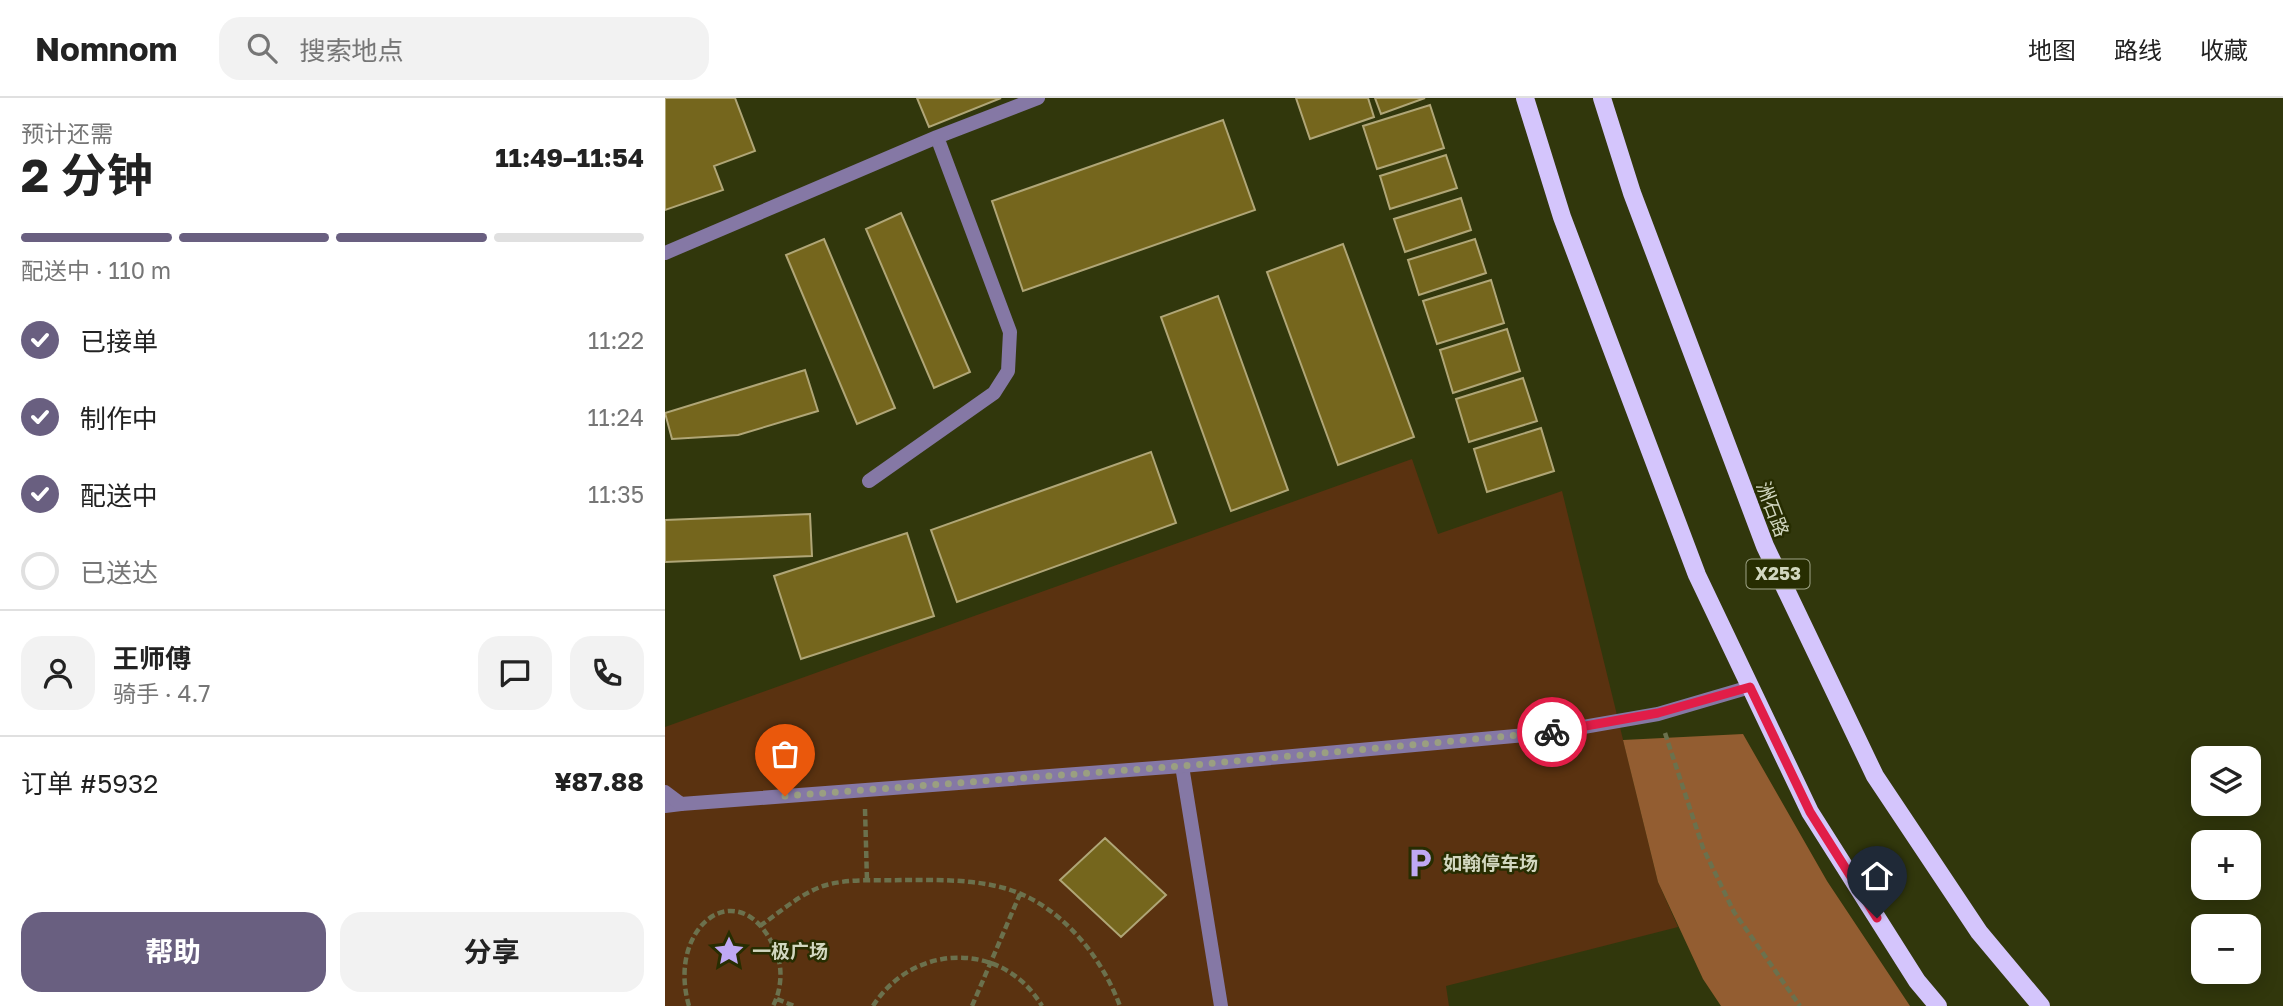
<!DOCTYPE html>
<html lang="zh">
<head>
<meta charset="utf-8">
<style>
	:root { --surface:#fff; --page:#f2f2f2; --text:#222; --muted:#767676; --line:#e0e0e0; --accent:#695f80 }
	body { margin:0; font-family:"Golos Text","Noto Sans SC",sans-serif; background:var(--page); color:var(--text); height:100vh; display:flex; flex-direction:column; font-size:26px; white-space:nowrap }
	* { box-sizing:border-box; margin:0 }
	p { font-size:23px; color:var(--muted) }
	.icon { flex:none; width:38px; height:38px; fill:none; stroke:currentColor; stroke-width:2; stroke-linecap:round; stroke-linejoin:round }
	.map { position:relative; flex:1; overflow:hidden }
	.sheet { display:flex; flex-direction:column; background:var(--surface); width:665px }
	.sheet>* { flex:none }
	.tools { position:absolute; left:1526px; top:648px; display:grid; gap:14px }
	.tools a { display:grid; place-items:center; width:70px; height:70px; border-radius:14px; background:var(--surface); box-shadow:0 4px 18px #0003; font-size:35px }
	.pin { position:absolute; display:grid; place-items:center; width:60px; height:60px; color:#fff; margin:-72px -30px; border-radius:50% 50% 50% 0; rotate:-45deg; box-shadow:0 0 7px #0007 }
	.pin .icon { rotate:45deg }
	.courier { position:absolute; display:grid; place-items:center; width:70px; height:70px; margin:-35px; border:5px solid #e11d48; border-radius:50%; background:#fff; color:#222; box-shadow:0 2px 9px #0007 }
	.head em { font-style:normal; font-weight:700 }
	.head div { display:flex; flex-direction:column-reverse }
	.head { display:flex; align-items:center; justify-content:space-between; height:119px; padding:0 21px }
	h1 { font-size:46px; font-weight:700; line-height:52px }
	.bar { display:grid; grid-template-columns:repeat(4,1fr); gap:10px 7px; align-content:center; height:84px; padding:0 21px }
	.bar i { height:9px; border-radius:5px; background:var(--line) }
	.bar .current { background:var(--accent) }
	.bar p { grid-column:span 4 }
	.line { display:flex; align-items:center; gap:18px; padding:0 21px; border-top:2px solid var(--line) }
	.line div { flex:1 }
	.round { display:grid; place-items:center; flex:none; width:74px; height:74px; border-radius:21px; background:var(--page) }
	ol { padding:0 21px; list-style:none }
	li { display:flex; align-items:center; gap:21px; height:77px }
	li p { margin-inline-start:auto }
	li .icon { padding:7px; border-radius:50%; background:var(--accent); color:#fff; stroke-width:4 }
	li:last-child { color:var(--muted) }
	li i { width:38px; height:38px; border:4px solid var(--line); border-radius:50% }
	.action { display:flex; gap:14px; margin-top:auto; padding:14px 21px }
	.action a { flex:1; height:80px; border-radius:21px; background:var(--accent); color:#fff; font-size:28px; font-weight:700; line-height:80px; text-align:center }
	.action a+a { background:var(--page); color:var(--text) }
	header { display:flex; align-items:center; gap:42px; box-sizing:border-box; height:98px; padding:0 35px; background:var(--surface); border-bottom:2px solid var(--line) }
	header strong { font-size:33px }
	nav { display:flex; gap:38px; margin-inline-start:auto; font-size:24px }
	.search { width:490px; height:63px; background:var(--page); display:flex; align-items:center; gap:18px; box-sizing:border-box; padding:0 24px; border-radius:21px; color:var(--muted); font-size:26px }
	main { display:flex; flex:1; min-height:0 }
	.map>svg:first-child { display:block }
	.green { fill:#5a3210 }
	.forest { fill:#935d31 }
	.building { fill:#75661d; stroke:#b0a677; stroke-width:2 }
	.lines { fill:none; stroke-linecap:round; stroke-linejoin:round }
	.path { stroke:#6b714d; stroke-width:4.5; stroke-dasharray:7 3.5; stroke-linecap:butt }
	.service { stroke:#8578a5; stroke-width:14 }
	.minor { stroke:#8578a5; stroke-width:14 }
	.primary { stroke:#d4c5fc; stroke-width:18 }
	.done { stroke:#9a9f81; stroke-width:7; stroke-dasharray:0 12.6 }
	.route { stroke:#e11d48; stroke-width:9 }
	.labels { text-anchor:middle; stroke-width:5; stroke-linejoin:round; paint-order:stroke }
	.shield { fill:#272d01; stroke:#9fa487; stroke-width:2 }
	.shield-label { font-size:18px; font-weight:bold; fill:#d2d7c0 }
	.street-label { font-size:19px; fill:#d2d7c0; stroke:#272d01 }
	.poi-label { font-size:19px; font-weight:bold; fill:#d2d7c0; stroke:#272d01; text-anchor:start }
</style>
</head>
<body>
<header>
<strong>Nomnom</strong>
<div class="search"><svg class="icon" aria-label="search" viewBox="0 0 24 24"><circle cx="10" cy="10" r="6"/><path d="M15 15l6 6"/></svg>搜索地点</div>
<nav><a>地图</a><a>路线</a><a>收藏</a></nav>
</header>
<main>
<section class="sheet">
<div class="head"><div><h1>2 分钟</h1><p>预计还需</p></div><em>11:49–11:54</em></div>
<div class="bar"><i class="current"></i><i class="current"></i><i class="current"></i><i></i><p>配送中 · 110 m</p></div>
<ol>
<li><svg class="icon" aria-label="check" viewBox="0 0 24 24"><path d="M5 12l5 5 9-10"/></svg>已接单<p>11:22</p></li>
<li><svg class="icon" aria-label="check" viewBox="0 0 24 24"><path d="M5 12l5 5 9-10"/></svg>制作中<p>11:24</p></li>
<li><svg class="icon" aria-label="check" viewBox="0 0 24 24"><path d="M5 12l5 5 9-10"/></svg>配送中<p>11:35</p></li>
<li><i></i>已送达</li>
</ol>
<div class="line" style="height:126px"><a class="round"><svg class="icon" aria-label="person" viewBox="0 0 24 24"><circle cx="12" cy="8" r="4"/><path d="M4 21q1-7 8-7t8 7"/></svg></a><div><b>王师傅</b><p>骑手 · 4.7</p></div><a class="round"><svg class="icon" aria-label="chat" viewBox="0 0 24 24"><path d="M4 5h16v11H9l-5 4z"/></svg></a><a class="round"><svg class="icon" aria-label="phone" viewBox="0 0 24 24"><path d="M5 4h4l2 5-3 2q2 4 5 5l2-3 5 2v4C11 20 4 13 5 4z"/></svg></a></div>
<div class="line" style="height:91px"><div>订单 #5932</div><b>¥87.88</b></div>
<div class="action"><a>帮助</a><a>分享</a></div>
</section>
<div class="map">
<svg width="1618" height="908" viewBox="0 0 1618 908">
	<rect width="100%" height="100%" fill="#31370c"/>
	<path class="green" d="M747 361 773 436 897 393 993 784 1013 829 781 888 784 908H0V629Z"/>
	<path class="forest" d="M1078 636 1162 783 1245 908H1056L1038 881 993 784 958 642Z"/>
	<path class="building" d="M0 0H70L90 53 49 68 58 92 0 112Z
		M252 0H336L264 29Z
		M631 0H703L709 19 645 41Z
		M710 0H760L716 16Z
		M765 7 779 50 712 71 698 28Z
		M558 22 590 112 358 193 327 103Z
		M781 57 792 90 725 111 715 78Z
		M796 100 806 132 740 154 729 121Z
		M236 115 305 274 269 290 201 131Z
		M159 141 230 310 192 326 121 157Z
		M810 141 821 175 754 197 743 162Z
		M678 146 749 339 673 367 602 174Z
		M826 182 839 225 772 246 758 203Z
		M553 198 623 392 566 413 496 219Z
		M842 231 855 273 788 295 775 252Z
		M140 272 153 313 73 337 7 341 0 315Z
		M858 280 872 323 804 344 791 301Z
		M876 330 889 373 822 394 809 351Z
		M486 354 511 425 292 504 266 432Z
		M145 416 147 458 0 464V422Z
		M242 435 269 518 136 561 109 478Z
		M440 740 501 797 456 839 395 782Z"/>
	<g class="lines">
		<path class="path" d="M1000 635 1038 750 1069 814 1135 908
			M200 711 202 783
			M95 828C115 814 135 796 158 788 183 780 212 783 238 782 272 782 306 781 339 790 394 805 436 857 455 908
			M112 901 129 908
			M24 908C0 826 78 770 112 856 118 872 116 893 108 908
			M208 908C248 845 338 842 377 908
			M307 908 355 796"/>
		<path class="service" d="M517 668 556 908
			M0 708 16 706"/>
		<path class="minor" d="M0 155 272 39 373 0
			M204 383 329 295 343 273 345 234 272 39
			M0 694 16 706 517 668 884 635 993 616 1085 589"/>
		<path class="primary" d="M860 0 897 119 1032 477 1145 714 1252 883 1273 908
			M937 0 967 95 1100 448 1210 678 1314 834 1376 908"/>
	</g>
	<g class="lines">
		<path class="done" d="M120 698 517 668 887 634"/>
		<path class="route" d="M887 634 993 615 1085 589 1145 714 1212 820"/>
	</g>
	<defs>
		<g id="parking-bare" transform="scale(2.415)"><path d="M-3.5-5.5H1a3.5 3.5 0 0 1 0 7H-1V5.5H-3.5ZM-1-3.4V-.6H.8a1.4 1.4 0 0 0 0-2.8Z" fill="#bfa9f4" stroke="#272d01" stroke-width="2.5" paint-order="stroke"/></g>
		<g id="sight-bare" transform="scale(2.415)"><path d="M0-6L1.8-2.2L6-1.7L2.9 1.2L3.7 5.4L0 3.3L-3.7 5.4L-2.9 1.2L-6-1.7L-1.8-2.2Z" fill="#bfa9f4" stroke="#272d01" stroke-width="2.5" paint-order="stroke"/></g>
	</defs>
	<g fill-rule="evenodd">
		<use href="#parking-bare" x="755" y="765"/>
		<use href="#sight-bare" x="64" y="853"/>
	</g>
	<g class="labels">
		<rect class="shield" x="1081.5" y="461.5" width="63" height="29" rx="5"/>
		<g class="shield-label">
			<text x="1113" y="482">X253</text>
		</g>
		<g class="street-label">
			<text transform="translate(1108 411) rotate(69)" y="7">洲石路</text>
		</g>
		<g class="poi-label">
			<text x="778" y="772">如翰停车场</text>
			<text x="87" y="860">一极广场</text>
		</g>
	</g>
</svg>
<div class="tools">
<a><svg class="icon" aria-label="layers" viewBox="0 0 24 24"><path d="M12 4l9 5-9 5-9-5zM3 14l9 5 9-5"/></svg></a>
<a>+</a>
<a>−</a>
</div>
<div class="pin" style="left:120px;top:698px;background:#ea580c"><svg class="icon" aria-label="bag" viewBox="0 0 24 24"><path d="M5 8h14l-1 12H6zM9 8a3 3 0 0 1 6 0"/></svg></div>
<div class="pin" style="left:1212px;top:820px;background:#1f2937"><svg class="icon" aria-label="home" viewBox="0 0 24 24"><path d="M3 11l9-7 9 7M6 9v11h12V9"/></svg></div>
<div class="courier" style="left:887px;top:634px"><svg class="icon" aria-label="bike" viewBox="0 0 24 24"><circle cx="6" cy="16" r="4"/><circle cx="18" cy="16" r="4"/><path d="M6 16l4-8h5l3 8M10 8l3 8H6M13 5h3"/></svg></div>
</div>
</main>
</body>
</html>
